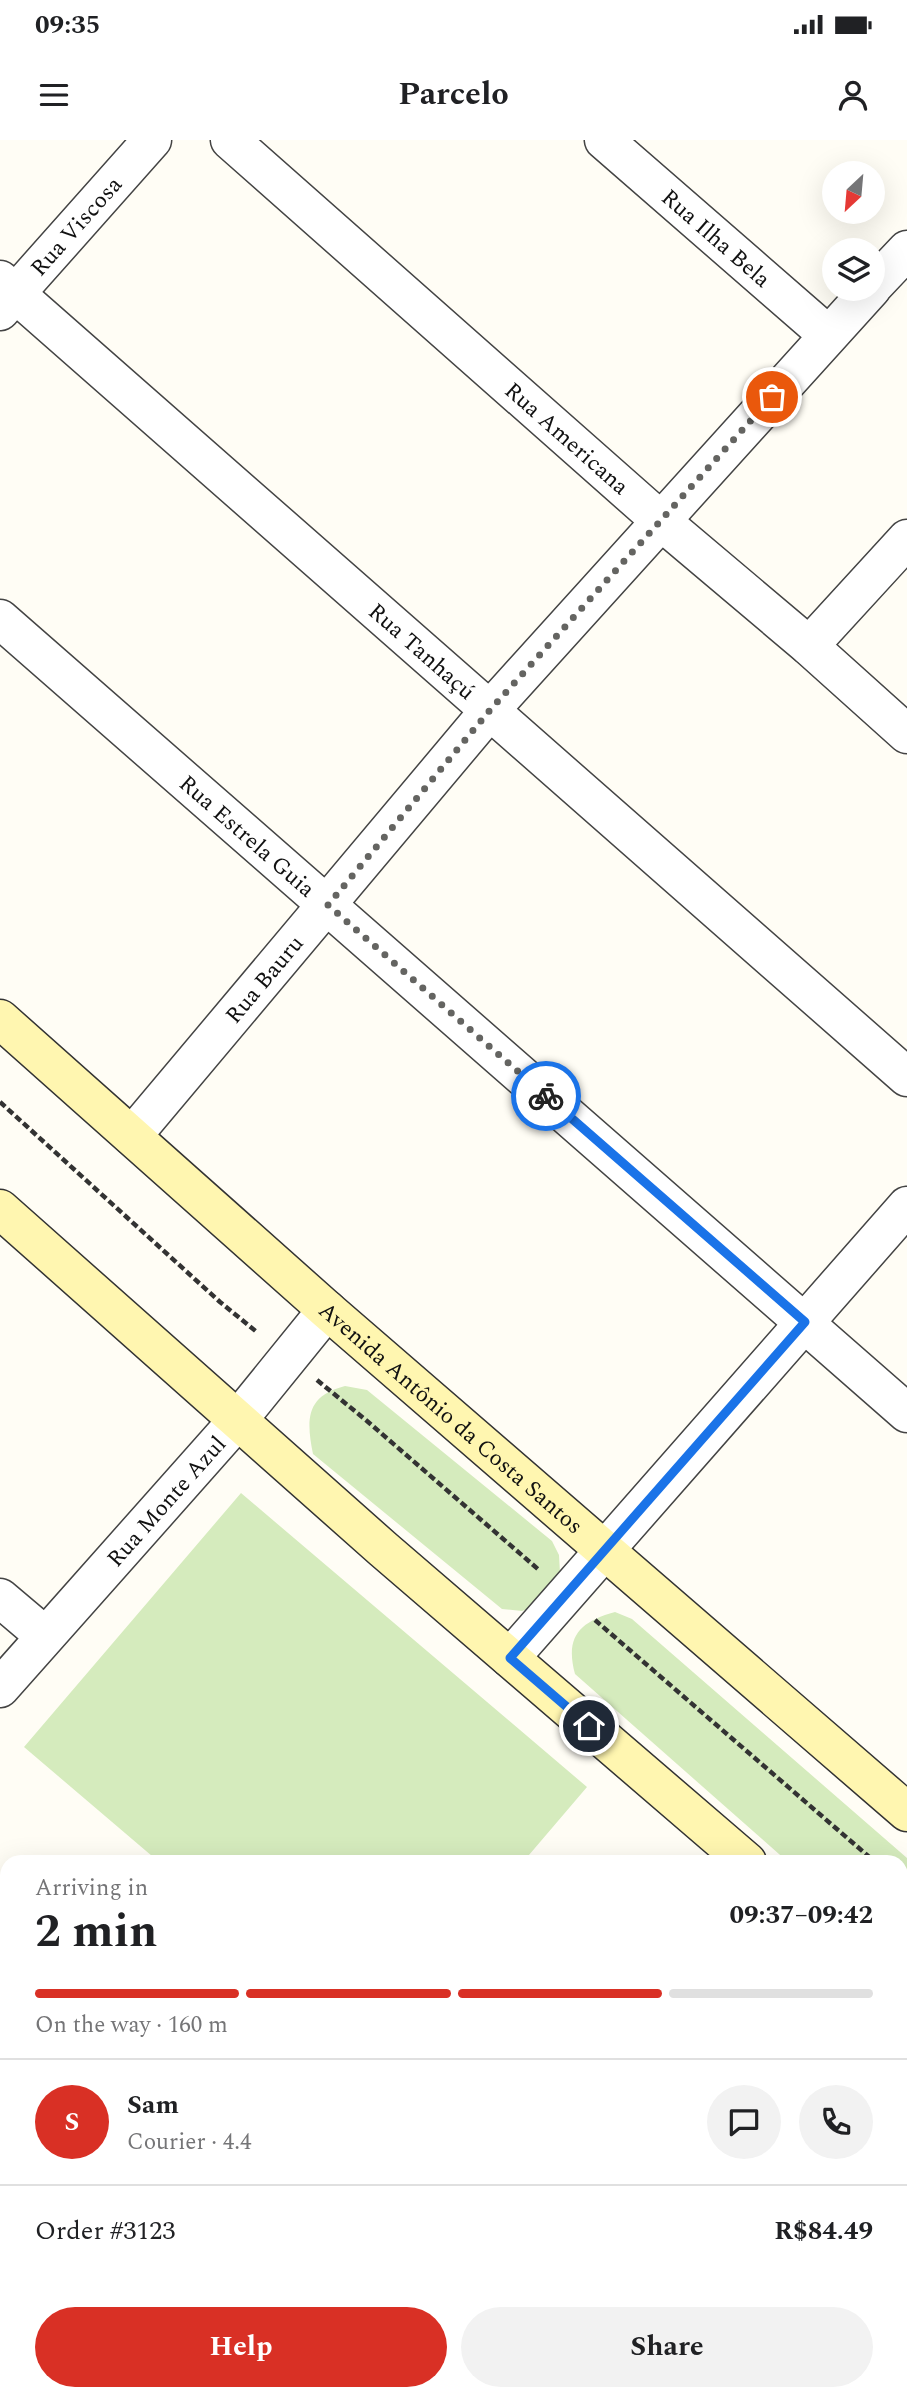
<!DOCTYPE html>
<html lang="en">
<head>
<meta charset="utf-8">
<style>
	:root { --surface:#fff; --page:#f2f2f2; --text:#202124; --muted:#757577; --line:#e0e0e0; --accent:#d93025 }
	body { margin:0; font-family:Spectral,serif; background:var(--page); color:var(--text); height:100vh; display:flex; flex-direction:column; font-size:26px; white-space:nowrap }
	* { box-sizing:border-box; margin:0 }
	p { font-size:23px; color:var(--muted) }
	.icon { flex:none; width:38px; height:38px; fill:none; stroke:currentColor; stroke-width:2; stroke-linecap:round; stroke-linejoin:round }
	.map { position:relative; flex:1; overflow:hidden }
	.details { position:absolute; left:0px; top:1715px; width:908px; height:546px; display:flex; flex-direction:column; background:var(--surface); border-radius:21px 21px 0 0; box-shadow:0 7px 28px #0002 }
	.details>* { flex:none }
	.needle { width:46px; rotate:206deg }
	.tools { position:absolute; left:822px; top:21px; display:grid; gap:14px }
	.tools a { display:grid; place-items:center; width:63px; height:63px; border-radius:50%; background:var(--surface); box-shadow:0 7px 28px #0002; font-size:35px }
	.pin { position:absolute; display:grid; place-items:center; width:60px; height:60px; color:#fff; margin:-30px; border:4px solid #fff; border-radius:50%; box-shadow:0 2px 7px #0007 }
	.courier { position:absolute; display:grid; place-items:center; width:70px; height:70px; margin:-35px; border:5px solid #1a73e8; border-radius:50%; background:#fff; color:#222; box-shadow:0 2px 9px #0007 }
	.head em { font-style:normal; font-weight:700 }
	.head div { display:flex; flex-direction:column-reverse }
	.head { display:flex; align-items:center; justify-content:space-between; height:119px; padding:0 35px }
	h1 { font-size:46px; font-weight:700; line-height:52px }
	.bar { display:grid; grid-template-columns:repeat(4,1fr); gap:10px 7px; align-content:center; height:84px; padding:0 35px }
	.bar i { height:9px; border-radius:5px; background:var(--line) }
	.bar .current { background:var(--accent) }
	.bar p { grid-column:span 4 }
	.line { display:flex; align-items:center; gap:18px; padding:0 35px; border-top:2px solid var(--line) }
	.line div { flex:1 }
	.round { display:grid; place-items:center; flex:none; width:74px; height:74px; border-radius:37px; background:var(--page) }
	.cta { display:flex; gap:14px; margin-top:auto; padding:14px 35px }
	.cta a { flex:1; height:80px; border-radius:42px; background:var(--accent); color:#fff; font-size:28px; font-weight:700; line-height:80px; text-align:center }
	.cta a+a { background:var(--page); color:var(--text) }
	.status { display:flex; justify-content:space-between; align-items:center; height:49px; padding:0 35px; background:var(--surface); direction:ltr }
	.status svg { height:19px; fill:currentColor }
	header { display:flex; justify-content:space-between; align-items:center; height:91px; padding:0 35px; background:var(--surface); font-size:32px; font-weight:700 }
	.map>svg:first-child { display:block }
	.green { fill:#d5ebbd }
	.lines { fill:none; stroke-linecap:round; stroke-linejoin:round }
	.street-casing { stroke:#444; stroke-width:41 }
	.secondary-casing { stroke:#333; stroke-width:41 }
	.path { stroke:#333; stroke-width:4.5; stroke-dasharray:7 3.5; stroke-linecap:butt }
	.street { stroke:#fff; stroke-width:38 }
	.secondary { stroke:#fff6b0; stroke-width:38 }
	.done { stroke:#646461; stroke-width:7; stroke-dasharray:0 12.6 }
	.route { stroke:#1a73e8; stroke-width:9 }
	.labels { text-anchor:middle; stroke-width:7; stroke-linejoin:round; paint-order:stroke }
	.street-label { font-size:23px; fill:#111; stroke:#fff }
</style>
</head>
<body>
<div class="status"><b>09:35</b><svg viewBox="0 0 49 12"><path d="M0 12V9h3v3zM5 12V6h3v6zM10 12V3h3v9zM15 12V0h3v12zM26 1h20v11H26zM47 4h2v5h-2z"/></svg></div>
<header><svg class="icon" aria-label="menu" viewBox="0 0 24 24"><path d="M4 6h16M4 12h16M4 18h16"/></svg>Parcelo<svg class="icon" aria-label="person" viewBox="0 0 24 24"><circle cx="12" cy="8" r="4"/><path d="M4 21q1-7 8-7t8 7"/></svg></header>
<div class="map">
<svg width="907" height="2261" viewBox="0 0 907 2261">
	<rect width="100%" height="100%" fill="#fffdf5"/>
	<path class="green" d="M345 1246 367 1250 552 1401 559 1415 560 1433 541 1464 522 1471 502 1469 313 1314C306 1279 306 1256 345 1246Z
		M241 1353 587 1647 523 1722H159L24 1607Z
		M615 1472 632 1479 907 1718V1828L901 1822V1722H788L575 1534C565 1497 579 1482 615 1472Z"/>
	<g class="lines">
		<g class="street-casing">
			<g id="street">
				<path id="s1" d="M230 0 661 381 809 506 907 594"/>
				<path id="s2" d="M604 0 828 195"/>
				<path id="s3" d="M0 140 907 937"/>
				<path d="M873 146 907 110"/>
				<path id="s4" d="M0 171 152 0"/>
				<path id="s5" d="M0 479 907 1273"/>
				<path d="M809 506 907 399"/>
				<path id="s6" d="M132 996 490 570 871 149"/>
				<path d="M0 1458 45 1496"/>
				<path d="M510 1518 907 1066"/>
				<path id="s7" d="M0 1548 237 1281 327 1170"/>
				<path d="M0 1789 7 1795"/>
				<path d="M0 2113 7 2119"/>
				<path d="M160 2254 168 2261"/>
				<path d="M526 2254 534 2261"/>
				<path d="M897 2254 905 2261"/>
				<path d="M242 2261 248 2254"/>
			</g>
		</g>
		<g class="secondary-casing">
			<g id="secondary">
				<path id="s8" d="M0 879 327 1170 907 1672"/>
				<path d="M0 1069 383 1409 747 1722"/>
				<path d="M901 1857 907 1862"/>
			</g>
		</g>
		<path class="path" d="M0 962 220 1162 258 1193
			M317 1240 367 1281 539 1430
			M595 1480 875 1722
			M901 1744 907 1749"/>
		<use href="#street" class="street"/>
		<use href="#secondary" class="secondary"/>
	</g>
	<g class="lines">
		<path class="done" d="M546 956 328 765 490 570 772 257"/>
		<path class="route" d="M546 956 805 1182 510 1518 589 1586"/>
	</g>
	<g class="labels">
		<g class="street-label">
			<text dy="8" stroke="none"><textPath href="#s4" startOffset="114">Rua Viscosa</textPath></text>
			<text dy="8" stroke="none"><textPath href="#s2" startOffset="149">Rua Ilha Bela</textPath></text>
			<text dy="8" stroke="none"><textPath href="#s1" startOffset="450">Rua Americana</textPath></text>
			<text dy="8" stroke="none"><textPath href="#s3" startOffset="562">Rua Tanhaçú</textPath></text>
			<text dy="8" stroke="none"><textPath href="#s5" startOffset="329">Rua Estrela Guia</textPath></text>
			<text dy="8" stroke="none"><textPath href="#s6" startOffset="205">Rua Bauru</textPath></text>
			<text dy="8" stroke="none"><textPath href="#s8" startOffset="602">Avenida Antônio da Costa Santos</textPath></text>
			<text dy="8" stroke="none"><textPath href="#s7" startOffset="250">Rua Monte Azul</textPath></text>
		</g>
	</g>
</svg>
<div class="tools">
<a><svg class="needle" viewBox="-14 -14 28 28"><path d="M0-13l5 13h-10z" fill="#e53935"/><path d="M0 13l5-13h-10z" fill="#757577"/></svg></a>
<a><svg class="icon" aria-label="layers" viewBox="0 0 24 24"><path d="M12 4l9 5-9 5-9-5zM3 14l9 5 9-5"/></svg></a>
</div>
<div class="pin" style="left:772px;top:257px;background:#ea580c"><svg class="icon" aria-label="bag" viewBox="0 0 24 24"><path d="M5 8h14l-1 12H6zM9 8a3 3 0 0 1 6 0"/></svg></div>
<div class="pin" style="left:589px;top:1586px;background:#1f2937"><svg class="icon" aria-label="home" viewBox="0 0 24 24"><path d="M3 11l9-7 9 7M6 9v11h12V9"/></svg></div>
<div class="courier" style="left:546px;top:956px"><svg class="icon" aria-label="bike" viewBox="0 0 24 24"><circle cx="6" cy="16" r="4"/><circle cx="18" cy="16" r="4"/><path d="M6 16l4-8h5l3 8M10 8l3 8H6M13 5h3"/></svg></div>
<section class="details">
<div class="head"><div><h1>2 min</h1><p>Arriving in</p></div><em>09:37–09:42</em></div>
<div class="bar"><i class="current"></i><i class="current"></i><i class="current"></i><i></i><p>On the way · 160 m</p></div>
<div class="line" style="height:126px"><b class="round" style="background:var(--accent);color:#fff">S</b><div><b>Sam</b><p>Courier · 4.4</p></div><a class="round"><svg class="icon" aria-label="chat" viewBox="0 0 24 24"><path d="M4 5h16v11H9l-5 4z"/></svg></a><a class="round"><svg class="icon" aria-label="phone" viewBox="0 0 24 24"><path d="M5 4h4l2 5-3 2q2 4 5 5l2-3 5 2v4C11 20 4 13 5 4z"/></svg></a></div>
<div class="line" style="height:91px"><div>Order #3123</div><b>R$84.49</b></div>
<div class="cta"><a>Help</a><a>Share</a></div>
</section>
</div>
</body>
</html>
